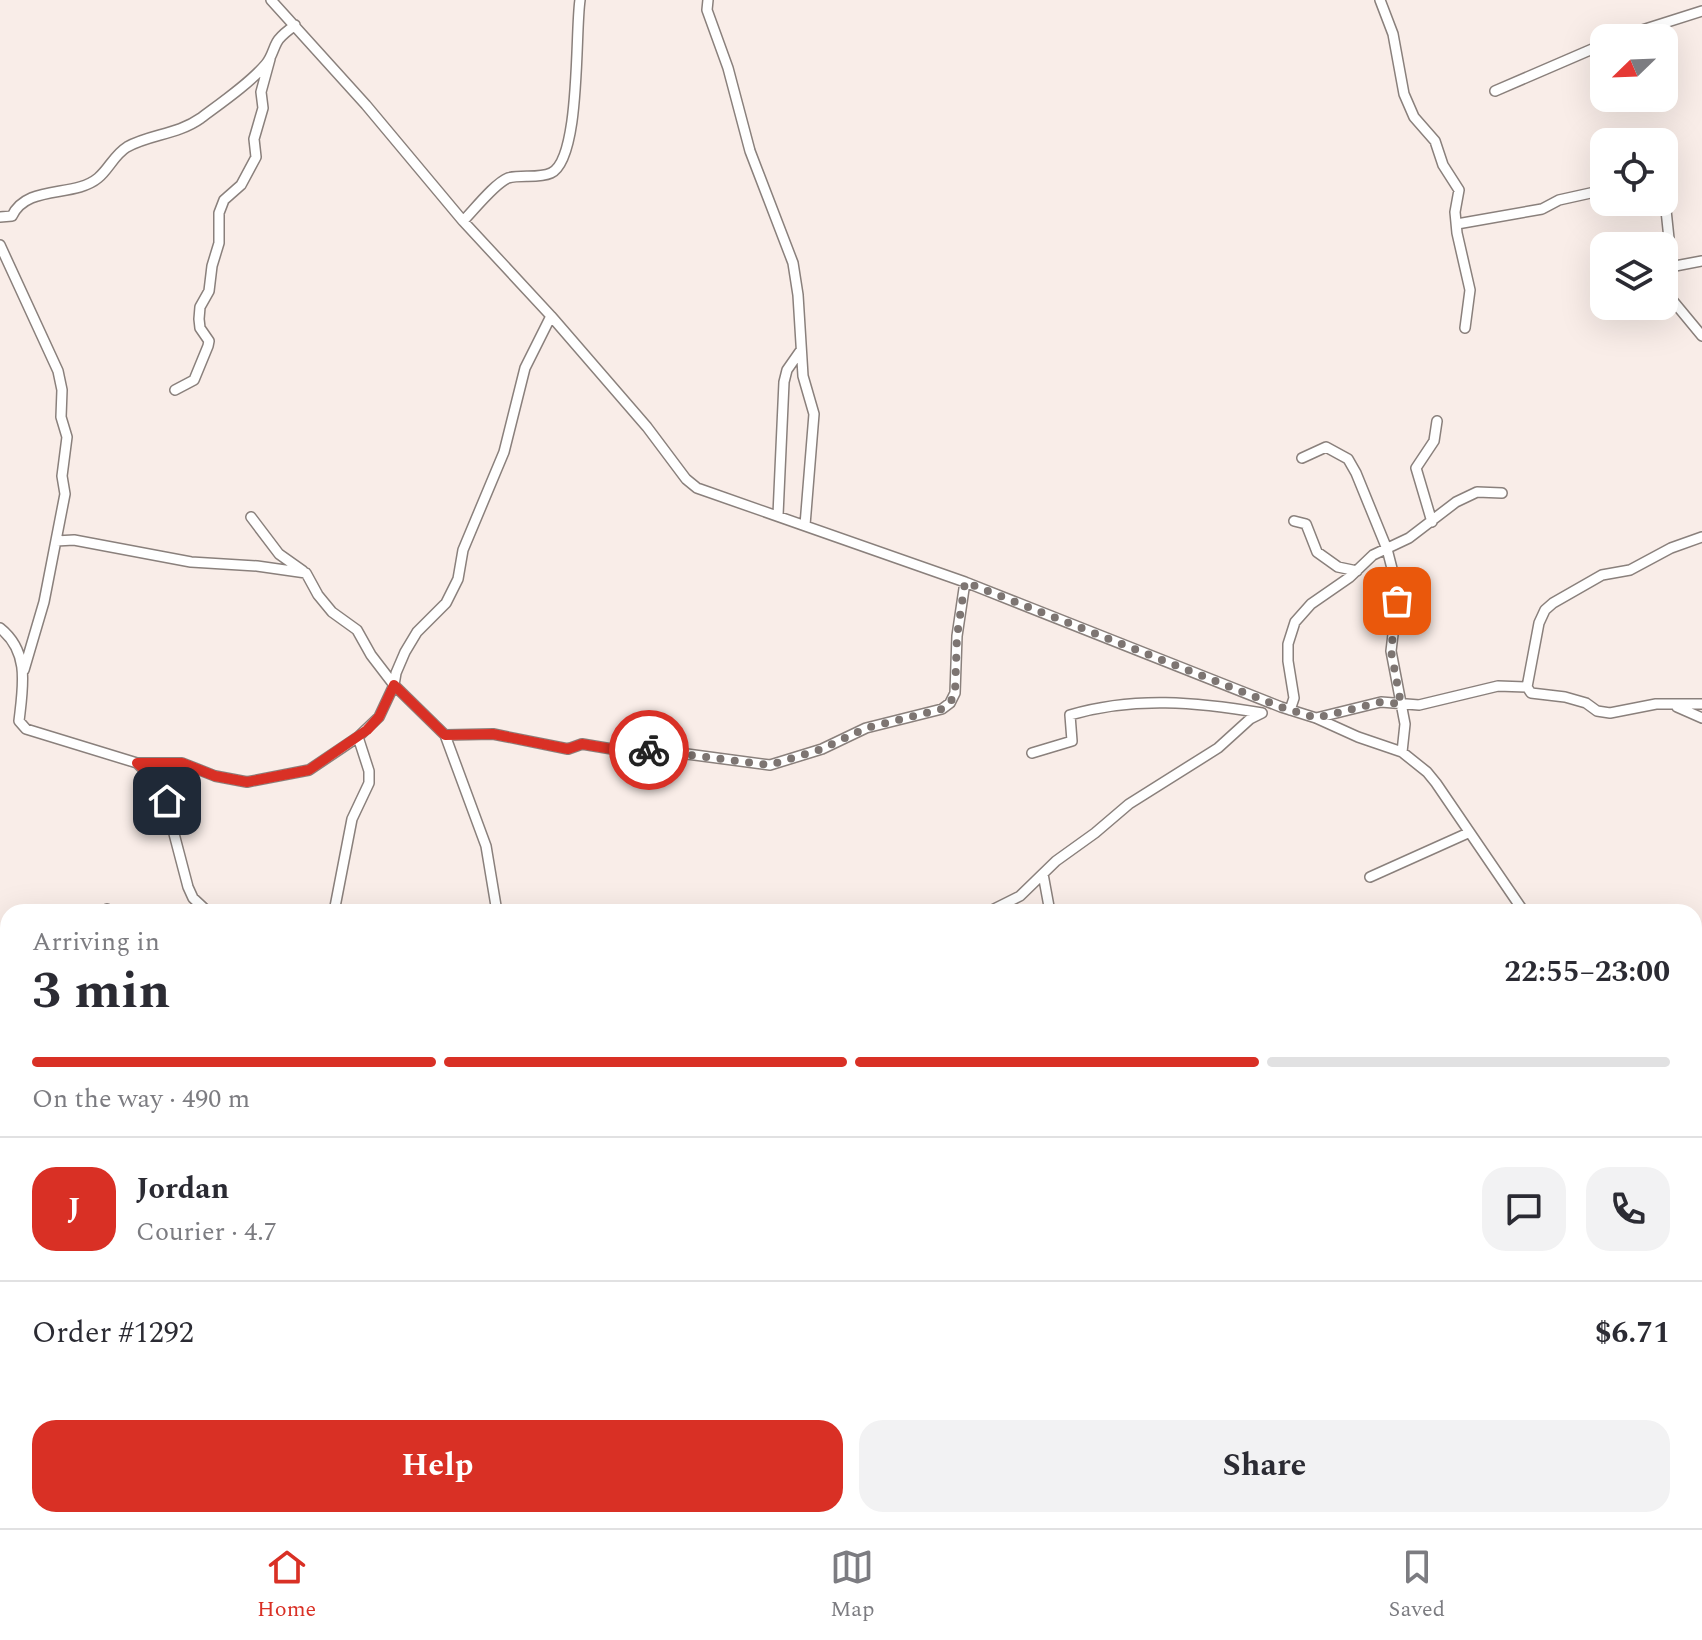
<!DOCTYPE html>
<html lang="en">
<head>
<meta charset="utf-8">
<style>
	:root { --surface:#fff; --page:#f2f2f3; --text:#2b2b33; --muted:#7c7c81; --line:#e1e1e2; --accent:#d93025 }
	body { margin:0; font-family:Spectral,serif; background:var(--page); color:var(--text); height:100vh; display:flex; flex-direction:column; font-size:30px; white-space:nowrap }
	* { box-sizing:border-box; margin:0 }
	p { font-size:26px; color:var(--muted) }
	.icon { flex:none; width:44px; height:44px; fill:none; stroke:currentColor; stroke-width:2; stroke-linecap:round; stroke-linejoin:round }
	.map { position:relative; flex:1; overflow:hidden }
	.details { position:absolute; left:0px; top:904px; width:1702px; height:624px; display:flex; flex-direction:column; background:var(--surface); border-radius:24px 24px 0 0; box-shadow:0 8px 32px #0002 }
	.details>* { flex:none }
	.needle { width:52px; rotate:247deg }
	.buttons { position:absolute; left:1590px; top:24px; display:grid; gap:16px }
	.buttons a { display:grid; place-items:center; width:88px; height:88px; border-radius:16px; background:var(--surface); box-shadow:0 8px 32px #0002; font-size:40px }
	.pin { position:absolute; display:grid; place-items:center; width:68px; height:68px; color:#fff; margin:-34px; border-radius:16px; box-shadow:0 4px 12px #0006 }
	.courier { position:absolute; display:grid; place-items:center; width:80px; height:80px; margin:-40px; border:6px solid #d93025; border-radius:50%; background:#fff; color:#222; box-shadow:0 2px 10px #0007 }
	.headline em { font-style:normal; font-weight:700 }
	.headline div { display:flex; flex-direction:column-reverse }
	.headline { display:flex; align-items:center; justify-content:space-between; height:136px; padding:0 32px }
	h1 { font-size:52px; font-weight:700; line-height:60px }
	.bar { display:grid; grid-template-columns:repeat(4,1fr); gap:12px 8px; align-content:center; height:96px; padding:0 32px }
	.bar i { height:10px; border-radius:6px; background:var(--line) }
	.bar .current { background:var(--accent) }
	.bar p { grid-column:span 4 }
	.line { display:flex; align-items:center; gap:20px; padding:0 32px; border-top:2px solid var(--line) }
	.line div { flex:1 }
	.round { display:grid; place-items:center; flex:none; width:84px; height:84px; border-radius:24px; background:var(--page) }
	.cta { display:flex; gap:16px; margin-top:auto; padding:16px 32px }
	.cta a { flex:1; height:92px; border-radius:24px; background:var(--accent); color:#fff; font-size:32px; font-weight:700; line-height:92px; text-align:center }
	.cta a+a { background:var(--page); color:var(--text) }
	.tab-bar { display:flex; justify-content:space-around; align-items:center; height:112px; border-top:2px solid var(--line); background:var(--surface); font-size:22px; color:var(--muted) }
	.tab-bar a { display:grid; justify-items:center; gap:4px }
	.tab-bar .current { color:var(--accent) }
	.map>svg:first-child { display:block }
	.lines { fill:none; stroke-linecap:round; stroke-linejoin:round }
	.street-casing { stroke:#8a807c; stroke-width:12 }
	.street { stroke:#fff; stroke-width:9 }
	.done { stroke:#7d7572; stroke-width:8; stroke-dasharray:0 14.4 }
	.route { stroke:#d93025; stroke-width:10 }
</style>
</head>
<body>
<div class="map">
<svg width="1702" height="1528" viewBox="0 0 1702 1528">
	<rect width="100%" height="100%" fill="#f9ede8"/>
	<g class="lines">
		<g class="street-casing">
			<path id="street" d="M271 0 366 105 463 221 551 316 647 427 686 479 697 488 965 582 1281 707 1316 718 1358 737 1402 752 1427 772 1436 783 1524 912
				M708 0 707 10 728 68 750 151 793 263 798 295 803 376 814 414 805 525
				M1380 0 1393 34 1404 94 1414 117 1435 141 1443 165 1459 190 1455 212 1457 233 1470 290 1465 328
				M1617 38 1702 11
				M1495 91 1604 44
				M1664 191 1672 267 1664 277
				M0 217 12 216C27 184 74 198 98 178 109 169 114 155 127 147 150 134 177 135 201 118 221 103 250 83 266 64 272 57 273 49 277 42 281 35 288 31 295 25
				M463 221C473 211 495 183 508 178 521 174 538 179 551 173 581 159 575 32 580 0
				M1457 224 1542 209 1559 200 1604 190
				M0 245 58 371 62 390 61 417 67 437 62 476 65 494 44 602 24 670
				M1670 267 1702 261
				M1664 290 1702 336
				M175 390 194 380 208 346 209 341 200 328 199 319 200 307 209 291 212 266 219 243V213L224 200 241 185 256 157 254 139 263 108 261 92 270 59
				M1302 458 1326 447 1348 459 1356 473 1387 549 1396 584 1397 601 1391 651 1405 724 1402 752
				M778 515 784 382 787 370 801 350
				M251 517 279 554 303 571
				M1294 521 1306 524 1317 552 1338 567 1357 571
				M1432 522 1416 468 1434 441 1437 421
				M56 541 74 540 191 562 257 566 306 573 318 595 332 612 357 630 371 655 394 685 445 735 486 846 497 912
				M0 628C30 652 23 686 19 721L26 729 137 763H182L215 776 247 782 309 770 358 737 379 717 394 685 396 673 405 652 417 632 446 603 458 579 463 550 504 452 525 368 551 316
				M1527 687 1539 623 1545 610 1553 603 1602 575 1630 570 1671 548 1702 537
				M1677 707 1702 718
				M1290 710 1294 698 1288 661V644L1295 622 1311 604 1350 577 1373 555 1409 538 1456 502 1477 492 1502 493
				M1316 718 1381 702 1419 705 1498 686 1527 687 1531 693 1565 697 1586 703 1597 711 1610 713 1656 704H1702
				M445 735 493 734 568 749 582 744 612 749 672 752 770 765 822 749 866 728 942 709 950 703 955 693 957 636 965 582
				M137 763 162 788 188 887 193 898 208 912
				M1043 874 1050 912
				M1370 877 1468 833
				M107 909 110 912
				M334 912 352 819 369 783V771L358 737
				M988 912 1020 896 1056 861 1095 833 1129 804 1218 748 1250 719 1262 713C1197 702 1134 696 1070 715L1072 741 1032 753
				M4 970 8 1006
				M1694 1143 1702 1153
				M0 1398 8 1402
				M1694 1409 1702 1407
				M339 1520 343 1528
				M567 1520 574 1528
				M680 1520 683 1528
				M465 1528 477 1520
				M872 1528 873 1520
				M1042 1528 1044 1520
				M1323 1528 1326 1520
				M1447 1528 1478 1525 1518 1528
				M1533 1528 1534 1520"/>
		</g>
		<use href="#street" class="street"/>
	</g>
	<g class="lines">
		<path class="done" d="M649 750 770 765 822 749 866 728 942 709 950 703 955 693 957 636 965 582 1281 707 1316 718 1381 702 1401 704 1391 651 1397 601"/>
		<path class="route" d="M167 801 155 779 137 763H182L215 776 247 782 309 770 367 730 379 717 394 685 445 735 493 734 568 749 582 744 612 749 649 750"/>
	</g>
</svg>
<div class="buttons">
<a><svg class="needle" viewBox="-14 -14 28 28"><path d="M0-13l5 13h-10z" fill="#e53935"/><path d="M0 13l5-13h-10z" fill="#7c7c81"/></svg></a>
<a><svg class="icon" aria-label="locate" viewBox="0 0 24 24"><circle cx="12" cy="12" r="6"/><path d="M12 2v4M12 18v4M2 12h4M18 12h4"/></svg></a>
<a><svg class="icon" aria-label="layers" viewBox="0 0 24 24"><path d="M12 4l9 5-9 5-9-5zM3 14l9 5 9-5"/></svg></a>
</div>
<div class="pin" style="left:1397px;top:601px;background:#ea580c"><svg class="icon" aria-label="bag" viewBox="0 0 24 24"><path d="M5 8h14l-1 12H6zM9 8a3 3 0 0 1 6 0"/></svg></div>
<div class="pin" style="left:167px;top:801px;background:#1f2937"><svg class="icon" aria-label="home" viewBox="0 0 24 24"><path d="M3 11l9-7 9 7M6 9v11h12V9"/></svg></div>
<div class="courier" style="left:649px;top:750px"><svg class="icon" aria-label="bike" viewBox="0 0 24 24"><circle cx="6" cy="16" r="4"/><circle cx="18" cy="16" r="4"/><path d="M6 16l4-8h5l3 8M10 8l3 8H6M13 5h3"/></svg></div>
<section class="details">
<div class="headline"><div><h1>3 min</h1><p>Arriving in</p></div><em>22:55–23:00</em></div>
<div class="bar"><i class="current"></i><i class="current"></i><i class="current"></i><i></i><p>On the way · 490 m</p></div>
<div class="line" style="height:144px"><b class="round" style="background:var(--accent);color:#fff">J</b><div><b>Jordan</b><p>Courier · 4.7</p></div><a class="round"><svg class="icon" aria-label="chat" viewBox="0 0 24 24"><path d="M4 5h16v11H9l-5 4z"/></svg></a><a class="round"><svg class="icon" aria-label="phone" viewBox="0 0 24 24"><path d="M5 4h4l2 5-3 2q2 4 5 5l2-3 5 2v4C11 20 4 13 5 4z"/></svg></a></div>
<div class="line" style="height:104px"><div>Order #1292</div><b>$6.71</b></div>
<div class="cta"><a>Help</a><a>Share</a></div>
</section>
</div>
<nav class="tab-bar">
<a class="current"><svg class="icon" aria-label="home" viewBox="0 0 24 24"><path d="M3 11l9-7 9 7M6 9v11h12V9"/></svg>Home</a>
<a><svg class="icon" aria-label="map" viewBox="0 0 24 24"><path d="M3 6l6-2 6 2 6-2v14l-6 2-6-2-6 2zM9 4v14M15 6v14"/></svg>Map</a>
<a><svg class="icon" aria-label="saved" viewBox="0 0 24 24"><path d="M7 4h10v16l-5-4-5 4z"/></svg>Saved</a>
</nav>
</body>
</html>
